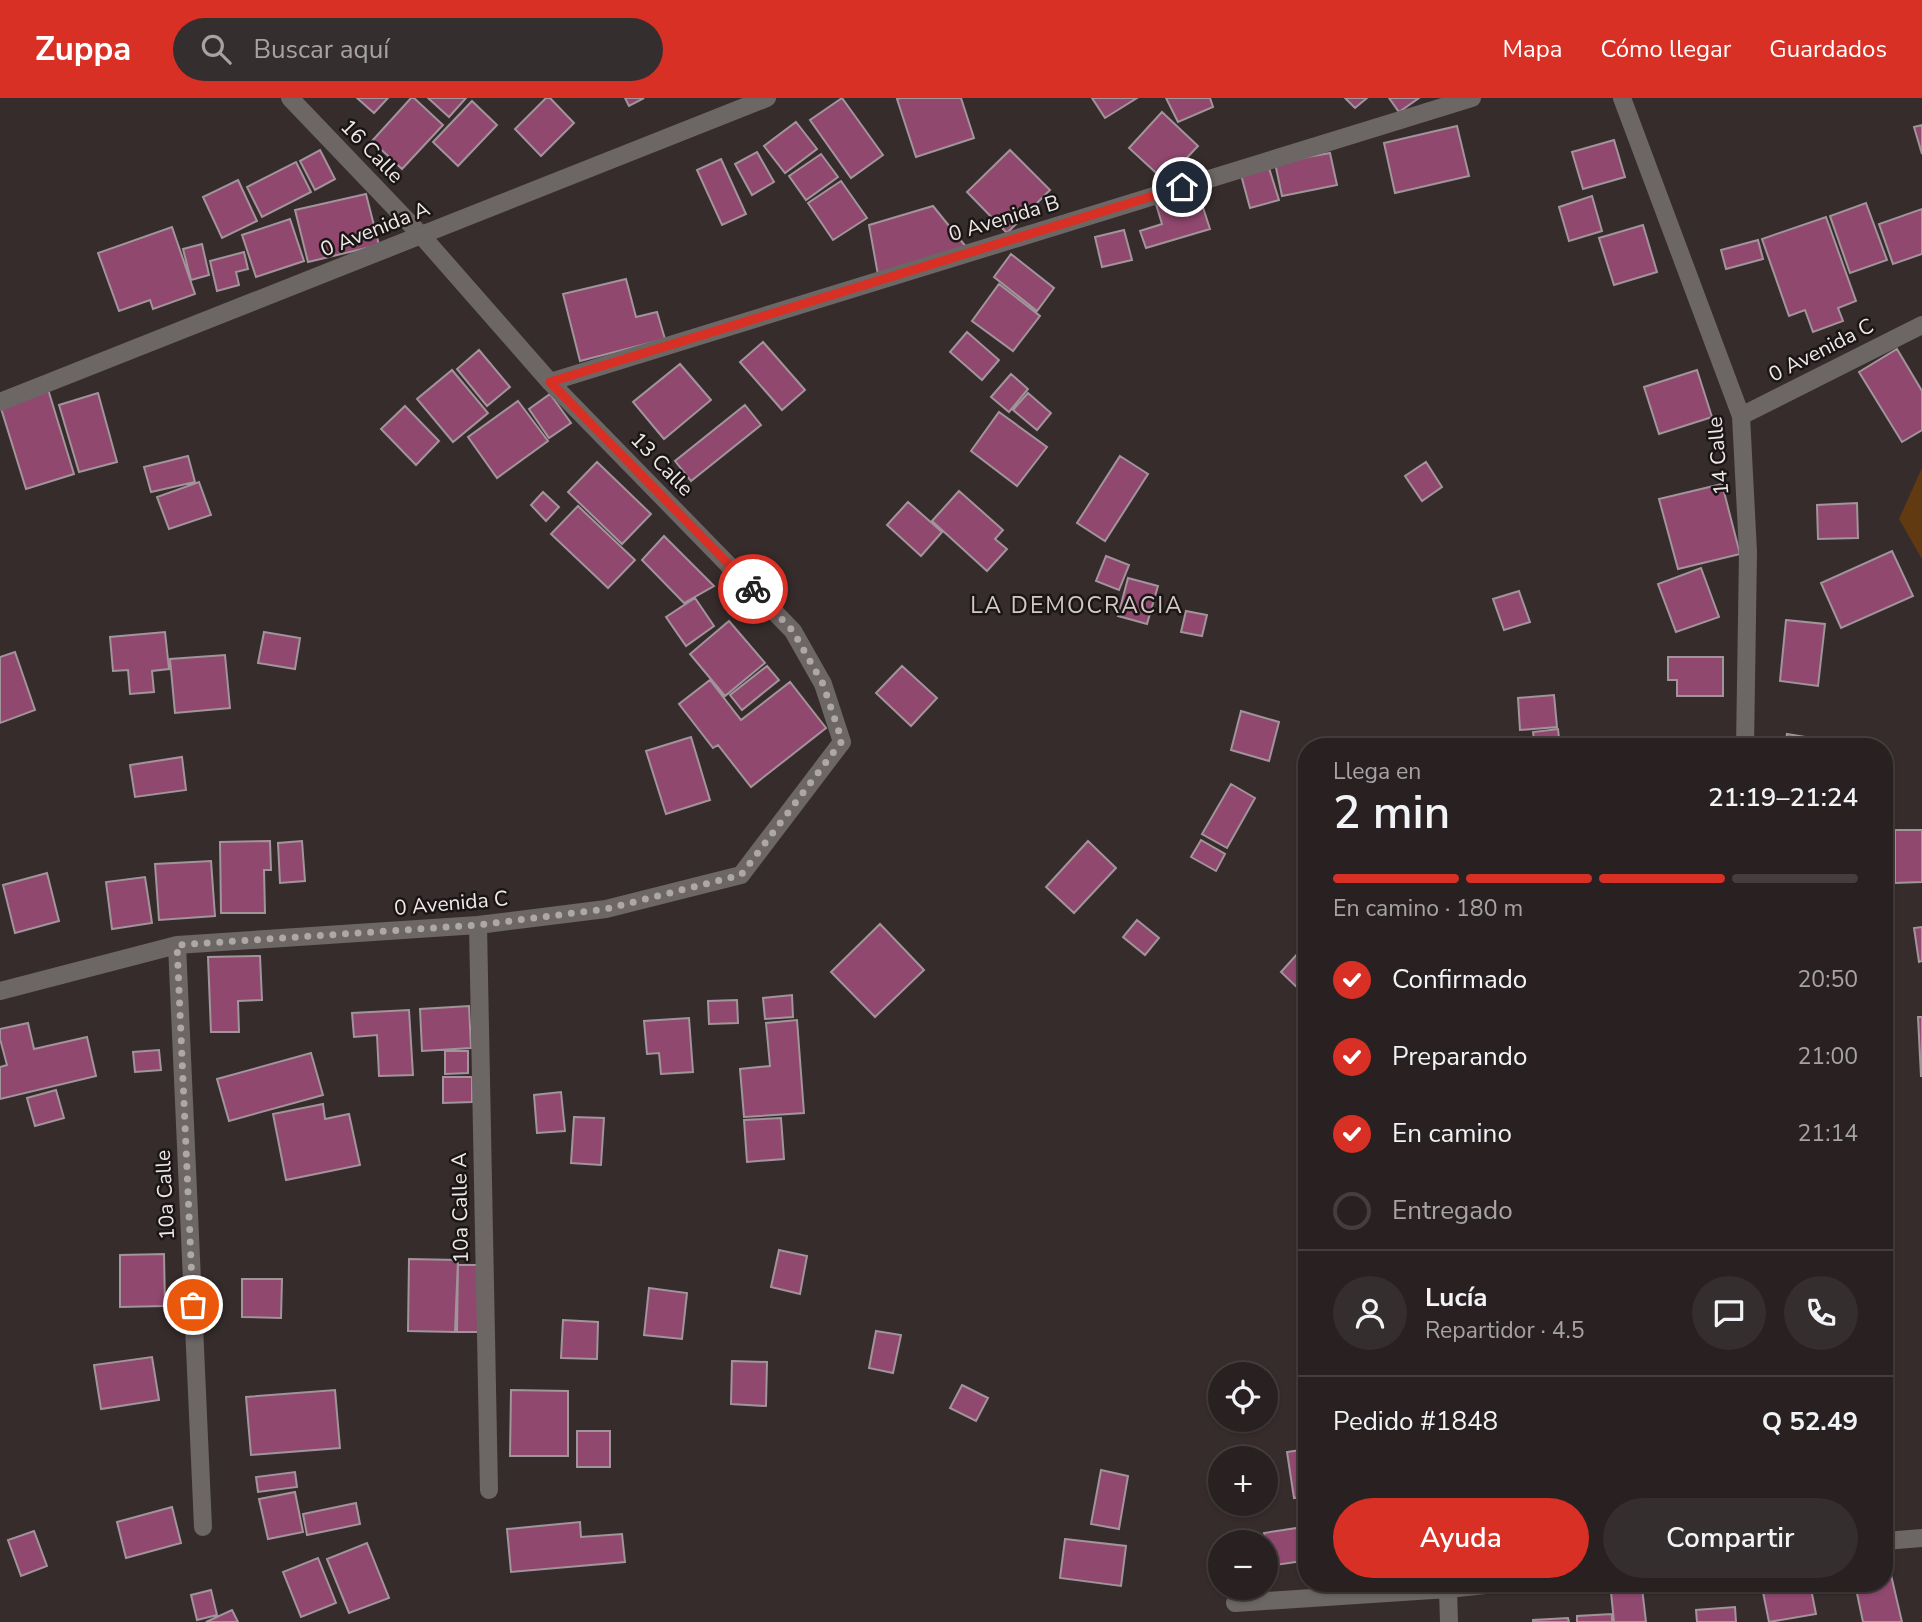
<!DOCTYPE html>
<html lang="es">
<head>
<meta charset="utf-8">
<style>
	:root { --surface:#292121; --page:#352e2e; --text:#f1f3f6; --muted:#a5a3a5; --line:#453e3f; --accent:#d93025 }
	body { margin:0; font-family:"Nunito Sans",sans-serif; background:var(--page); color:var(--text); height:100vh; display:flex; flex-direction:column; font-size:26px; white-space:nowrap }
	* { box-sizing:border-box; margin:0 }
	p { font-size:23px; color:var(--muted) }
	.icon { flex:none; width:38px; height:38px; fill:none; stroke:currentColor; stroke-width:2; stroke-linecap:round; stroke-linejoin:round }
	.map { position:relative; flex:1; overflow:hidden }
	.details { position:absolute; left:1298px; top:640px; width:595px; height:854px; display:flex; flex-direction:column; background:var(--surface); border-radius:28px; box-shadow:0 2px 5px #0004,0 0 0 2px var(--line) }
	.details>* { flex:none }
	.fabs { position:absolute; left:1208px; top:1264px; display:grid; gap:14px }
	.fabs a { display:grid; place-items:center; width:70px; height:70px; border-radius:50%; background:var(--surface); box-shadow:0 2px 5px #0004,0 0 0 2px var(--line); font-size:35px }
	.pin { position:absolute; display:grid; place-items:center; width:60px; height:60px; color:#fff; margin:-30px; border:4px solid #fff; border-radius:50%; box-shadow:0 2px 7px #0007 }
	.courier { position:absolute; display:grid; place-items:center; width:70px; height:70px; margin:-35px; border:5px solid #d93025; border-radius:50%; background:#fff; color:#222; box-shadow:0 2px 9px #0007 }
	.headline em { font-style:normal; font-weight:600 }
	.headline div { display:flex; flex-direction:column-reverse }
	.headline { display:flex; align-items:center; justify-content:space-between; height:119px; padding:0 35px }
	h1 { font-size:46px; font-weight:600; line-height:52px }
	.bar { display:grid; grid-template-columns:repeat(4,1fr); gap:10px 7px; align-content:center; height:84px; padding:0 35px }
	.bar i { height:9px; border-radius:5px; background:var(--line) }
	.bar .active { background:var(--accent) }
	.bar p { grid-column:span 4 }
	.line { display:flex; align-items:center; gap:18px; padding:0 35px; border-top:2px solid var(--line) }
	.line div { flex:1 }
	.round { display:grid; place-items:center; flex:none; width:74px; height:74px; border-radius:37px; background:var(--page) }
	ol { padding:0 35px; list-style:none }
	li { display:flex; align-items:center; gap:21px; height:77px }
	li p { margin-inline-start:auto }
	li .icon { padding:7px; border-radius:50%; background:var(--accent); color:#fff; stroke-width:4 }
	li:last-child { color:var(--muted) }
	li i { width:38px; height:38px; border:4px solid var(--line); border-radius:50% }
	.cta { display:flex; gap:14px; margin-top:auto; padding:14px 35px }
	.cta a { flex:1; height:80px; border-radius:42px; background:var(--accent); color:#fff; font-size:28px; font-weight:600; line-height:80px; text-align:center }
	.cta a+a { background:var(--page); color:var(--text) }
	header { display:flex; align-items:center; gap:42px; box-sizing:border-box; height:98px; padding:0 35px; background:var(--accent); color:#fff }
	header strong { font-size:33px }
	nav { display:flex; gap:38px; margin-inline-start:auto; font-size:24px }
	.search { width:490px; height:63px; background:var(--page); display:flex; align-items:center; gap:18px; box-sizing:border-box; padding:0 24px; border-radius:38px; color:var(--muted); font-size:26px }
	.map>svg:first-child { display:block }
	.green { fill:#613a12 }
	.building { fill:#90486f; stroke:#a1949a; stroke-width:2 }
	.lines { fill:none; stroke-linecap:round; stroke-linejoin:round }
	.minor { stroke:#6c6665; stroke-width:18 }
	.done { stroke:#afa6a6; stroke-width:7; stroke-dasharray:0 12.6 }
	.route { stroke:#d93025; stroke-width:9 }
	.labels { text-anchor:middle; stroke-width:5; stroke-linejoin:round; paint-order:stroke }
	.street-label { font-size:21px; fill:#efe7e8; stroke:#1b1616 }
	.neighbourhood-label { font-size:23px; letter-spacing:2px; fill:#d6c6c7; stroke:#1b1616 }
</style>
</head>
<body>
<header>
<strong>Zuppa</strong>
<div class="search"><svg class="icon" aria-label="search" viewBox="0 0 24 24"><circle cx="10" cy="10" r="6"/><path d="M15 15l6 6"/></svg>Buscar aquí</div>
<nav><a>Mapa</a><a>Cómo llegar</a><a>Guardados</a></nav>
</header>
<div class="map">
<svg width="1922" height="1524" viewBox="0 0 1922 1524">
	<rect width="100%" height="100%" fill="#372c2c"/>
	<path class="green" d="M1922 370V461L1899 421Z"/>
	<path class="building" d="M357 0H388L374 15Z
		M411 0H414L443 27 402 71 372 43Z
		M428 0H466L449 19Z
		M546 0H550L574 25 541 58 515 31Z
		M625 0H644L629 8Z
		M842 0 883 57 851 80 810 22Z
		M901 0H961L974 40 916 59 897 1Z
		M1092 0H1137L1105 20Z
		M1166 0H1210L1213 9 1178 24Z
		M1345 0H1367L1355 10Z
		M1389 0H1419L1399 14Z
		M472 3 497 27 458 68 433 44Z
		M1162 14 1198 48 1165 83 1129 50Z
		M796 24 817 51 785 75 764 48Z
		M1922 27V56L1914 29Z
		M1457 28 1469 78 1395 95 1384 45Z
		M1614 42 1625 79 1583 91 1572 54Z
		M320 52 335 81 315 92 300 63Z
		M1010 52 1050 92 1007 135 967 94Z
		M757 54 774 84 752 97 735 66Z
		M1330 55 1337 87 1282 98 1275 65Z
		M821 56 838 79 806 102 789 78Z
		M721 61 746 116 722 127 697 72Z
		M296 64 311 94 262 119 247 89Z
		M1269 70 1279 102 1250 110 1241 77Z
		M238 82 257 123 222 140 203 99Z
		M841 83 867 120 833 142 808 105Z
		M1197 91 1210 131 1146 150 1140 133 1162 126 1155 103Z
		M366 96 379 147 308 164 295 112Z
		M1592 98 1602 133 1569 143 1559 109Z
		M1866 105 1887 162 1850 175 1830 118Z
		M933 108 967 150 878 177 869 127Z
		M1922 111V156L1893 166 1879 126Z
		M1826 119 1856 203 1838 210 1843 223 1813 234 1805 212 1789 218 1762 141Z
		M290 121 304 163 256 179 242 137Z
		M1643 127 1657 174 1614 187 1599 140Z
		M172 129 195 196 153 211 150 202 119 213 98 155Z
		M1124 132 1132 162 1102 169 1095 139Z
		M1758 142 1763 161 1726 171 1721 152Z
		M202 146 209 177 191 182 183 151Z
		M244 154 248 171 236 174 239 187 217 193 210 163Z
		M1011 156 1054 190 1037 213 994 179Z
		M626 181 636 219 657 214 665 241 580 263 563 196Z
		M999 186 1040 218 1013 253 972 223Z
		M967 234 999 262 982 282 950 254Z
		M763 244 805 292 782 312 740 264Z
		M1897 251 1922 293V332L1902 344 1859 274Z
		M479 252 510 289 487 308 457 271Z
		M680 266 711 302 664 341 633 304Z
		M452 272 488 315 453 344 417 301Z
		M1697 272 1712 319 1659 336 1644 289Z
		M1011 276 1028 291 1009 314 991 299Z
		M47 288 74 376 26 391 0 307Z
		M98 295 117 364 79 374 59 307Z
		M1028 295 1051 315 1037 332 1013 312Z
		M550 296 571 325 549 340 529 311Z
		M518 303 548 343 497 380 468 339Z
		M745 307 761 327 691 383 675 363Z
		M405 308 439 343 416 367 381 331Z
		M999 314 1047 349 1017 388 971 353Z
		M188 358 195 384 151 394 144 369Z
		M1120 358 1148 376 1105 443 1077 425Z
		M597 364 651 416 622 446 568 394Z
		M1426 364 1442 389 1422 403 1405 378Z
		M199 384 211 417 169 431 157 399Z
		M1722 386 1740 456 1678 471 1659 401Z
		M959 393 1003 432 995 441 1007 451 987 473 932 423Z
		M543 394 559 409 546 423 531 407Z
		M908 404 942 434 921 458 887 427Z
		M1857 405 1858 440 1818 441 1817 407Z
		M578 408 635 462 608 490 551 436Z
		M664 438 714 488 684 505 642 462Z
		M1892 453 1913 498 1841 530 1821 485Z
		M1106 458 1129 467 1119 492 1096 483Z
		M1701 470 1719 519 1676 534 1658 486Z
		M1128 480 1158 488 1147 526 1118 518Z
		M1519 493 1530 524 1504 532 1493 501Z
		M695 500 714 528 686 548 666 519Z
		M1186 513 1207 517 1202 538 1181 534Z
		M1786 522 1825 526 1818 588 1780 583Z
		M729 523 765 565 725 598 690 556Z
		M165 534 169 571 152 573 154 594 130 596 128 572 113 573 110 539Z
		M264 534 300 540 295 571 258 565Z
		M15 554 35 612 0 625V559Z
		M225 557 230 610 175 615 170 561Z
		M1668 559H1723V598H1677V582H1668Z
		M767 568 779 582 742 612 730 597Z
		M902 568 937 600 911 628 876 595Z
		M710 582 741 622 790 584 826 630 751 689 718 647 713 650 679 606Z
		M1554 597 1557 629 1520 632 1518 600Z
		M1241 613 1279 624 1269 663 1231 652Z
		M1558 631 1560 649H1535L1533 634Z
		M1787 636 1812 640 1811 649H1785Z
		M691 639 710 702 666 716 646 653Z
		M182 659 186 692 135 699 130 667Z
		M1231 686 1255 700 1227 750 1202 736Z
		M1895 732H1922V784L1895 785Z
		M1201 742 1225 756 1216 773 1191 759Z
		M270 743 271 772H264L265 815H221L220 744Z
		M302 743 305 783 280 785 278 745Z
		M1088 743 1116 770 1074 815 1046 789Z
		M211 763 215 818 159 822 155 766Z
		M47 775 59 823 15 835 3 787Z
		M145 779 152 825 112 831 106 784Z
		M1137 822 1159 840 1145 857 1123 839Z
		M880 826 924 872 875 919 831 874Z
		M1922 829V863L1919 864 1914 830Z
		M1307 845V899L1281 874Z
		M260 858 262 902 238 903 239 934H211L208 859Z
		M1885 877H1888L1892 901 1885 903Z
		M792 897 793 919 765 921 763 900Z
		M737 902 738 925 709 926 708 903Z
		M469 908 471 950 422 953 420 911Z
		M409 912 413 977 379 978 377 937 354 939 352 915Z
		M1918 919H1922V978H1921Z
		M689 920 693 974 661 976 659 955 647 956 644 923Z
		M797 922 804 1015 744 1019 740 971 770 968 766 925Z
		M28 925 34 951 87 939 96 978 0 1001V969L7 967 0 941V931Z
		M159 952 161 972 135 974 133 954Z
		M445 953H468V975L445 976Z
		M311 955 323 997 229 1023 217 981Z
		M443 979H472V1004L443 1005Z
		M56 992 64 1020 35 1028 27 1000Z
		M561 994 565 1033 537 1035 534 997Z
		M323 1006 325 1021 349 1016 360 1067 286 1082 273 1016Z
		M574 1019 604 1020 601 1067 571 1065Z
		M781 1020 784 1061 747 1064 744 1022Z
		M779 1152 807 1158 800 1196 771 1189Z
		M164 1156 165 1208 120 1209V1157Z
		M409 1161 458 1162 455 1234 408 1233Z
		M458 1167H490L488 1234H457Z
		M242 1181H282L281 1220 242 1219Z
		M649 1190 687 1195 682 1241 644 1237Z
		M563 1222 598 1224 597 1261 561 1260Z
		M876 1233 901 1237 893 1275 869 1270Z
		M1885 1255H1886L1888 1296 1885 1297Z
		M152 1259 159 1302 101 1311 94 1267Z
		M732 1263 767 1264 766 1308 731 1306Z
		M962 1287 988 1300 976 1323 950 1310Z
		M335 1292 340 1350 251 1357 246 1299Z
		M511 1292 568 1293V1358H510Z
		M577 1333H610V1369H577Z
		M1307 1351V1398L1294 1400 1287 1354Z
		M1101 1372 1128 1378 1119 1431 1091 1426Z
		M295 1374 297 1389 258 1394 256 1379Z
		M295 1394 303 1434 268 1441 259 1401Z
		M1307 1400V1428H1302L1299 1401Z
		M356 1405 360 1426 307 1437 303 1416Z
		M172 1409 181 1445 126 1460 117 1424Z
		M580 1424 581 1439 622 1436 625 1464 511 1474 507 1431Z
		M1297 1430 1303 1463 1268 1468 1264 1435Z
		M34 1433 47 1468 21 1478 8 1442Z
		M1065 1441 1126 1448 1121 1488 1060 1480Z
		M367 1445 389 1500 349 1515 327 1461Z
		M318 1460 336 1505 301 1519 283 1474Z
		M1891 1477 1902 1524H1863L1855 1486H1885V1478Z
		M1810 1486 1816 1516 1769 1524 1763 1494Z
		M1642 1490 1646 1524H1614L1611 1494Z
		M211 1492 217 1517 197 1522 191 1497Z
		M1735 1509 1736 1524H1697L1696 1512Z
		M232 1512 238 1524H206Z
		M1612 1516V1524H1577V1518Z
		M1568 1520 1569 1524H1533V1522Z"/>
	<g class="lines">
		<path class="minor" d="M1622 0 1741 318 1748 454 1745 649
			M550 284 1472 0
			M0 304 767 0
			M1741 318 1922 227
			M478 827 489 1392
			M177 847 203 1429
			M0 893 177 847 478 827 606 811 741 777 842 644 823 586 793 533 550 284 421 137 290 0
			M1885 1443 1922 1440
			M1448 1491 1449 1524
			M1235 1505 1448 1491 1495 1486"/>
	</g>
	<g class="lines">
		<path class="done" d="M193 1207 177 847 478 827 606 811 741 777 842 643 823 586 793 533 753 491"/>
		<path class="route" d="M753 491 550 284 1182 89"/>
	</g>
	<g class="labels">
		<g class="street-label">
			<text transform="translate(372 53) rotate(46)" y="7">16 Calle</text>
			<text transform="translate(1004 120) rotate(-17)" y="7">0 Avenida B</text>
			<text transform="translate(375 131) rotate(-22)" y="7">0 Avenida A</text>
			<text transform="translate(1821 252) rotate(-27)" y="7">0 Avenida C</text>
			<text transform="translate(1718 358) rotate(-95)" y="7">14 Calle</text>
			<text transform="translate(662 366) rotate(46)" y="7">13 Calle</text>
			<text transform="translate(451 805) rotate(-5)" y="7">0 Avenida C</text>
			<text transform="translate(165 1097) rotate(-93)" y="7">10a Calle</text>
			<text transform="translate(460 1110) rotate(-91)" y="7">10a Calle A</text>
		</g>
		<g class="neighbourhood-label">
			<text x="1077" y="515">LA DEMOCRACIA</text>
		</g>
	</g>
</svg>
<div class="fabs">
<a><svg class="icon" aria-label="locate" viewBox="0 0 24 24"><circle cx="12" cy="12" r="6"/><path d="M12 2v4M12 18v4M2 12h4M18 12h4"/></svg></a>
<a>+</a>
<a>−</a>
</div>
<div class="pin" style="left:193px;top:1207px;background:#ea580c"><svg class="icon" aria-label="bag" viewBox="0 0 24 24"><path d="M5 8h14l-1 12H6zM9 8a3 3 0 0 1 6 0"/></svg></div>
<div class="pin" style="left:1182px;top:89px;background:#1f2937"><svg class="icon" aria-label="home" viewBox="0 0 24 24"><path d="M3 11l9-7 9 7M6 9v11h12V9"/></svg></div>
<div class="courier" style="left:753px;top:491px"><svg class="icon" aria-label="bike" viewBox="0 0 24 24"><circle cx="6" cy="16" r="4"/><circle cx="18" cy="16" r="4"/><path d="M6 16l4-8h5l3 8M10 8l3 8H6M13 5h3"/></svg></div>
<section class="details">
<div class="headline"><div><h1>2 min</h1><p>Llega en</p></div><em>21:19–21:24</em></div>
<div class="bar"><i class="active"></i><i class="active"></i><i class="active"></i><i></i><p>En camino · 180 m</p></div>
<ol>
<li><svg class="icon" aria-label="check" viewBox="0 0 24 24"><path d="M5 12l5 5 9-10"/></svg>Confirmado<p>20:50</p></li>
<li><svg class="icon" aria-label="check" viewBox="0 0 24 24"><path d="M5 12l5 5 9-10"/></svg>Preparando<p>21:00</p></li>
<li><svg class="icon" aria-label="check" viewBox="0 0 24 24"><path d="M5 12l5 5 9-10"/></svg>En camino<p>21:14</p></li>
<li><i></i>Entregado</li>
</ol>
<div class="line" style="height:126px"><a class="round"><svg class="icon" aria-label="person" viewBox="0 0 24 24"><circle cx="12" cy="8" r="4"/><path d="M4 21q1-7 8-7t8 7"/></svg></a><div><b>Lucía</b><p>Repartidor · 4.5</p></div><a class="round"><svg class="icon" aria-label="chat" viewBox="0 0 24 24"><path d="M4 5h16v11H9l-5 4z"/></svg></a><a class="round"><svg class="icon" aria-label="phone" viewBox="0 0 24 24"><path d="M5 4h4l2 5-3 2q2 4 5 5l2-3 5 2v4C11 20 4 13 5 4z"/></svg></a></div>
<div class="line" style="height:91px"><div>Pedido #1848</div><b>Q 52.49</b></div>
<div class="cta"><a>Ayuda</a><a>Compartir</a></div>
</section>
</div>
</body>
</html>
